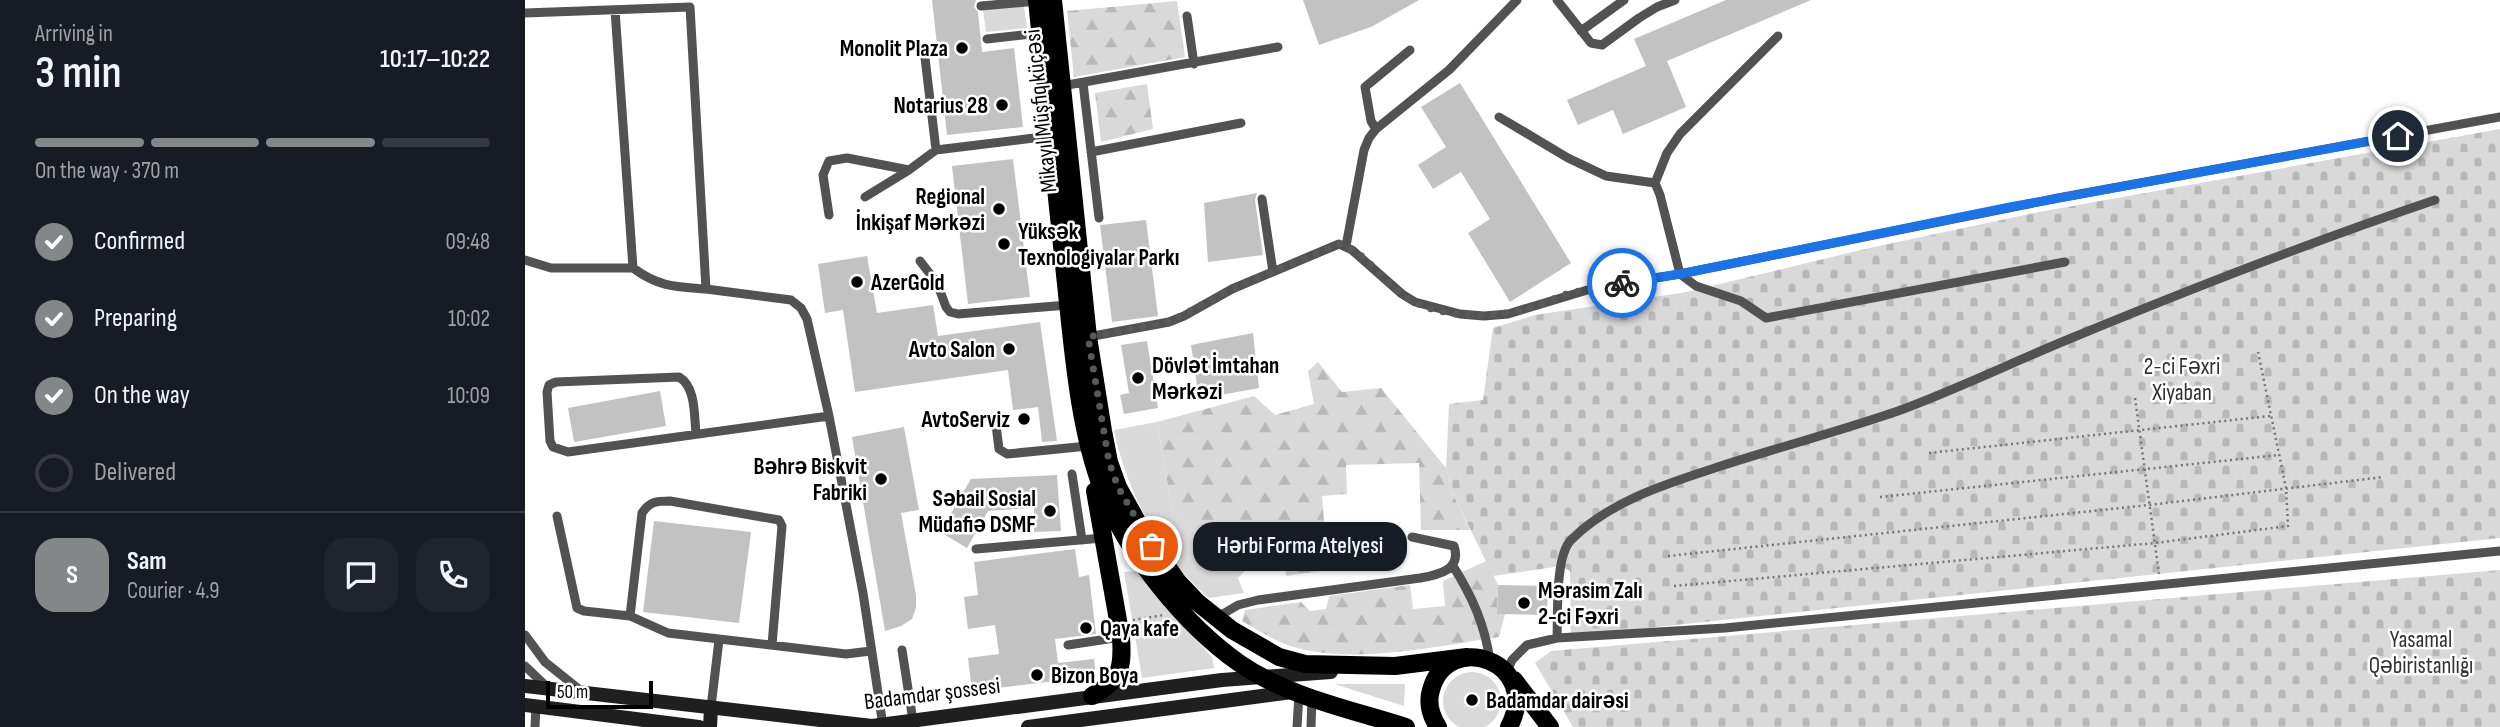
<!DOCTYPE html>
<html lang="en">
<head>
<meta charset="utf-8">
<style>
	:root { --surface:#171b24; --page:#20242c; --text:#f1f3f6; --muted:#9ea1a6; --line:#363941; --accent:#858687 }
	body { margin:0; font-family:"Sofia Sans Condensed",sans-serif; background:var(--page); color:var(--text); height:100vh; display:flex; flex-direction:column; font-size:26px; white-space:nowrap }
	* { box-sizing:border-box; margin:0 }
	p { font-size:23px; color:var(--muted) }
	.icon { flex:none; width:38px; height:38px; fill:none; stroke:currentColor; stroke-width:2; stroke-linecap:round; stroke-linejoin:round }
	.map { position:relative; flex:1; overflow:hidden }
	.panel { display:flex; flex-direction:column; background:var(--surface); width:525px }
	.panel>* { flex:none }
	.scale { position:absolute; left:21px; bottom:18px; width:107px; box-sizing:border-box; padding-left:7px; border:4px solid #000; border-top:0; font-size:19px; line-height:24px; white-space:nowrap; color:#000; -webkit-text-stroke:5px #fff; paint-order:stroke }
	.pin { position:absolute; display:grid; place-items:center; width:60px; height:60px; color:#fff; margin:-30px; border:4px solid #fff; border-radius:50%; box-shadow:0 2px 7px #0007 }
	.courier { position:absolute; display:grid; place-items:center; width:70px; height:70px; margin:-35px; border:5px solid #1a73e8; border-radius:50%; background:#fff; color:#222; box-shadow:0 2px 9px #0007 }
	.bubble { position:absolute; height:49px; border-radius:21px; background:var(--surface); box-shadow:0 2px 5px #0004; font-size:23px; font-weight:600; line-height:49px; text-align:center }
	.headline em { font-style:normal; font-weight:600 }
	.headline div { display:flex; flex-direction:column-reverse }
	.headline { display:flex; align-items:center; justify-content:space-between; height:119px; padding:0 35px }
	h1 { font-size:46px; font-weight:600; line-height:52px }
	.bar { display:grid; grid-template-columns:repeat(4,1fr); gap:10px 7px; align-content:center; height:84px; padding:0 35px }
	.bar i { height:9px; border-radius:5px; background:var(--line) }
	.bar .on { background:var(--accent) }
	.bar p { grid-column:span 4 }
	.line { display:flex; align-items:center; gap:18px; padding:0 35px; border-top:2px solid var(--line) }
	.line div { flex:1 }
	.round { display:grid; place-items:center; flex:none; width:74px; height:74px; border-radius:21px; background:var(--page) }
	ol { padding:0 35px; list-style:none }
	li { display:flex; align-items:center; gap:21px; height:77px }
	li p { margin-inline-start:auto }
	li .icon { padding:7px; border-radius:50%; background:var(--accent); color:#fff; stroke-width:4 }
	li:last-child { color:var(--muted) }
	li i { width:38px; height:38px; border:4px solid var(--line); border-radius:50% }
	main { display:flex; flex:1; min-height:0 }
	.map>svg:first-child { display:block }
	.green { fill:#d9d9d9 }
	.forest { fill:url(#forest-firs) }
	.cemetery { fill:url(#cemetery-stones) }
	.building { fill:#c2c2c2 }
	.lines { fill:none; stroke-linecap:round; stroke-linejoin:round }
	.path { stroke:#747474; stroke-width:2.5; stroke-dasharray:2 3.5; stroke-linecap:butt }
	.service { stroke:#525252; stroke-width:9 }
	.secondary { stroke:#1f1f1f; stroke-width:14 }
	.primary { stroke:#000; stroke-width:18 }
	.done { stroke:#595959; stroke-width:7; stroke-dasharray:0 12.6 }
	.route { stroke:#1a73e8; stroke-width:9 }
	.poi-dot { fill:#000; stroke:#fff; stroke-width:2.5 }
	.labels { text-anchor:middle; stroke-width:5; stroke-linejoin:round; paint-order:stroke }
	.poi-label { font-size:23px; font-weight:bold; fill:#000; stroke:#fff; text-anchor:end }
	.street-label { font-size:23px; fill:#000; stroke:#fff }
	.park-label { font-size:23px; fill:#303030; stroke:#fff }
</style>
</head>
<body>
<main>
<section class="panel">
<div class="headline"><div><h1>3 min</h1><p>Arriving in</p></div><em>10:17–10:22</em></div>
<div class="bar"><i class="on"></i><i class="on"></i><i class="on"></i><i></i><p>On the way · 370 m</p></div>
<ol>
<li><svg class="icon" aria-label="check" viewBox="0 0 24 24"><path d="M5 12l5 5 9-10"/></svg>Confirmed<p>09:48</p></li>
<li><svg class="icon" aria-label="check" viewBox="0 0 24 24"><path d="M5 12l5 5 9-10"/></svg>Preparing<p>10:02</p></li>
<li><svg class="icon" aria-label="check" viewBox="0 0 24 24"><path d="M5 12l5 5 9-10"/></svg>On the way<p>10:09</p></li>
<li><i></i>Delivered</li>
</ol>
<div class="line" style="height:126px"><b class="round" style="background:var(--accent);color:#fff">S</b><div><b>Sam</b><p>Courier · 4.9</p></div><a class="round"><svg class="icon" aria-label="chat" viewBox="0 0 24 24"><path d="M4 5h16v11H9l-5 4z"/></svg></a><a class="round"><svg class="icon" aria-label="phone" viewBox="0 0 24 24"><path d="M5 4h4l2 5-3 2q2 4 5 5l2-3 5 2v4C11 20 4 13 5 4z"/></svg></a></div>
</section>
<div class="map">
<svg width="1975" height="727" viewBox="0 0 1975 727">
	<defs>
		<pattern id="forest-firs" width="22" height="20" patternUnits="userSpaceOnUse" patternTransform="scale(1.75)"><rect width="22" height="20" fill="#d9d9d9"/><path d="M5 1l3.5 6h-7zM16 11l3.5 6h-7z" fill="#b8b8b8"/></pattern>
		<pattern id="cemetery-stones" width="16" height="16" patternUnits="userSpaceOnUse" patternTransform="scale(1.75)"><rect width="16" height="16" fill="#d9d9d9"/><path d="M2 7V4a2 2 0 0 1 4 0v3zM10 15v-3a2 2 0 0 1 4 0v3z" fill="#b8b8b8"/></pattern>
	</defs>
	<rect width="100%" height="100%" fill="#fff"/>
	<path class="green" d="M499 6 502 28 461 32 458 10Z
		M632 422 647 509 713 578 719 593 684 598C636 559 601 490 589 430Z
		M612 571 646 613 687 657 689 668 617 678 599 572Z
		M918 701a29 29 0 1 1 58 0a29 29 0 1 1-58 0Z
		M809 684H880L879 706Z"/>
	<path class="forest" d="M652 1 660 57 549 77 542 11Z
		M622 84 628 129 576 142 570 93Z
		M793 362 817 392 856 388 921 468 929 496 945 530H896L894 463 821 465 822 494 797 496 803 570 761 576 758 540 721 544 723 567 713 578 647 509 632 422 729 396 750 415 789 404 783 371Z
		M961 561 973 585 972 614H980L974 637C913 646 819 667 760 644 745 638 731 629 717 621L720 610 776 602 785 611 801 609 804 596 885 585 888 609 920 606 918 581Z"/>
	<path class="cemetery" d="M1975 129V538L1046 636 1045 571 1036 566 968 576 929 496 921 468 924 404 958 400 968 328 1010 315 1162 292 1340 249 1514 212Z
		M1975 570V727H1048L1010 663 1026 651Z"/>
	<path class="building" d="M407 0H451L449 7 453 12 457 52 489 48 498 127 422 135Z
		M778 0H894L846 27 794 45Z
		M1201 0H1286L1142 61 1161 107 1098 134 1088 110 1053 125 1042 100 1121 66 1109 39Z
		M935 83 1046 263 985 302 943 233 965 219 936 172 908 189 893 165 921 147 896 107Z
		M488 159 505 297 443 304 427 166Z
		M732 193 730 200 738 255 683 262 679 203Z
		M621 220 633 316 587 322 575 225Z
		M342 256 352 313 408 305 413 336 515 322 532 441 517 442 513 407 488 410 483 370 330 392 318 310 300 313 293 264Z
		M728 333 734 388 674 399 666 345Z
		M622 341 633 408 599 414 595 395 604 393 596 345Z
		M135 391 141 426 49 442 43 408Z
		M379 427 394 510 376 513 391 595V608L387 619 376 626 360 631 327 437Z
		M532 475 536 531 509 532V508L463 511 442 548 415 532 446 479Z
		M129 521 226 532 214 623 118 612Z
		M550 549 554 577 564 575 571 634 530 639 533 663 569 659 571 676 447 691 443 658 474 654 470 625 443 629 439 597 453 595 449 562Z
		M973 585 1023 586 1022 615 972 614Z"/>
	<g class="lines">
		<path class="path" d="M1610 398 1634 574
			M1404 453 1745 416
			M1355 497 1754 455
			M1143 556 1624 505 1858 477
			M1149 586 1630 543 1763 526 1761 488 1733 352
			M608 620 639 615"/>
		<path class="service" d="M1032 0 1066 43 1077 45 1114 18 1132 7 1150 0
			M456 6 512 1
			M90 10 108 268C134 287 150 287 181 289
			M0 13 165 7 181 289 266 300 276 308 282 319 304 416 338 593 358 726
			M662 16 669 64
			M1056 31 1099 0
			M462 39 515 33
			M400 58 411 150
			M558 83 574 218
			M537 86 753 47
			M974 117 1043 158 1081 176 1130 183 1135 195 1155 274 1171 286 1216 301 1241 318 1540 262
			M851 129 846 121 840 87 885 50
			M566 152 716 123
			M1130 183 1142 153 1155 134 1253 36
			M340 197 384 170 411 150 525 136
			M737 199 748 272
			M304 215 298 175 304 161 322 158 384 170
			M821 246 839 150 844 138 851 129 924 70 992 0
			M0 260 26 268H108
			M395 261 412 283 421 307 425 312 433 314 543 305
			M563 337 644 322 659 316 707 289 814 244 827 250 877 294 890 302 935 314 959 316 983 314 1069 288 1155 274 1533 198 1975 117
			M471 425 474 449 482 454 563 446
			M171 433C169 415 171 387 154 377L31 382 24 385 22 392 25 441 28 447 43 452 304 416
			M547 474 557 540
			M32 516 52 608 59 611 105 616
			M451 549 578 538
			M928 566C947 596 960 625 965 661
			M691 618 713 605 733 600 895 578C913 575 937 570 929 546L887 537
			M0 635 20 662 55 690
			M1032 638C1033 615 1030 556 1046 540 1086 500 1144 483 1196 466 1255 447 1315 431 1373 411 1433 389 1490 361 1549 337 1668 288 1788 241 1910 200
			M247 645 257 526 254 520 145 501C132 501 125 501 117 513L105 616 143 633 321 654 346 651
			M543 645 596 637
			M377 650 388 721
			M0 666 22 687
			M982 672 987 660 1002 645 1032 638 1200 628 1975 551
			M186 707 194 640
			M10 727 11 706
			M772 727 774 694
			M786 727 787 697"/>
		<path class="secondary" d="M0 686 347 726 697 680 806 672
			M0 705 174 727
			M185 727 186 707
			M503 727 767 692"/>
		<path class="primary" d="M512 0C521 95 531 189 541 284 548 350 554 430 578 491 602 554 660 625 714 663 763 697 825 709 881 727
			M528 0 563 337 578 431 584 462 593 487 619 534 653 582 672 602 707 630 754 657 780 664 870 666 942 657
			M989 680 1025 727
			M567 696C596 680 598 668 596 637L570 491
			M913 727C906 716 902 703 906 690 923 628 1018 662 984 727"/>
	</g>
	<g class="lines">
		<path class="done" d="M627 546 593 487 584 462 563 337 644 322 707 289 814 244C841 250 863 289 889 302 924 319 968 318 1004 308 1018 304 1031 297 1045 293 1062 289 1079 286 1097 283"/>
		<path class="route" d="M1097 283 1155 274 1485 207 1873 136"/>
	</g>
	<g class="poi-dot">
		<circle cx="437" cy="48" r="7"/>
		<circle cx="477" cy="105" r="7"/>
		<circle cx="474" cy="209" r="7"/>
		<circle cx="479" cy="244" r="7"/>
		<circle cx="332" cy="282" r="7"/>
		<circle cx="484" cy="349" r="7"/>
		<circle cx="613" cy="378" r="7"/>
		<circle cx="499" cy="419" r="7"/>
		<circle cx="356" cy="479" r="7"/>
		<circle cx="525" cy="511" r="7"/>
		<circle cx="999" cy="603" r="7"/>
		<circle cx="561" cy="628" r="7"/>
		<circle cx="512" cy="675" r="7"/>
		<circle cx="947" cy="700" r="7"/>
	</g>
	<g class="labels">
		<g class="poi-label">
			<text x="423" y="56">Monolit Plaza</text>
			<text x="463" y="113">Notarius 28</text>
			<text x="460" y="204">Regional<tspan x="460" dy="26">İnkişaf Mərkəzi</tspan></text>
			<text x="493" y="239" text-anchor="start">Yüksək<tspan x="493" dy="26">Texnologiyalar Parkı</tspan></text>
			<text x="346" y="290" text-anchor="start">AzerGold</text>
			<text x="470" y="357">Avto Salon</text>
			<text x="627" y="373" text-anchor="start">Dövlət İmtahan<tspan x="627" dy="26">Mərkəzi</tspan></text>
			<text x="485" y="427">AvtoServiz</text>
			<text x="342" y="474">Bəhrə Biskvit<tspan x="342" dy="26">Fabriki</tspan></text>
			<text x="511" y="506">Səbail Sosial<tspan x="511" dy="26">Müdafiə DSMF</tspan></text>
			<text x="1013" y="598" text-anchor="start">Mərasim Zalı<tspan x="1013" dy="26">2-ci Fəxri</tspan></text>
			<text x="575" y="636" text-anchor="start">Qaya kafe</text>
			<text x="526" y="683" text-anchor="start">Bizon Boya</text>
			<text x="961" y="708" text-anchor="start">Badamdar dairəsi</text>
		</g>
		<g class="street-label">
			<text transform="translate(515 111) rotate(-96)" y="8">Mikayıl Müşfiq küçəsi</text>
			<text transform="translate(407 693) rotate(-7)" y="8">Badamdar şossesi</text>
		</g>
		<g class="park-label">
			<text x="1657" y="374">2-ci Fəxri<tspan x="1657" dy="26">Xiyaban</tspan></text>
			<text x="1896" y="647">Yasamal<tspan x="1896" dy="26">Qəbiristanlığı</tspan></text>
		</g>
	</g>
</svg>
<div class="scale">50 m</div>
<div class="pin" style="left:627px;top:546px;background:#ea580c"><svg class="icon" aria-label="bag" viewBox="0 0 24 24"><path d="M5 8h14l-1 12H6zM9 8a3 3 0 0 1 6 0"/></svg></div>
<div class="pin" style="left:1873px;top:136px;background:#1f2937"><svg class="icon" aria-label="home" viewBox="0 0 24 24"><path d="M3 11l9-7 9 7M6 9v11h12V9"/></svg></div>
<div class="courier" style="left:1097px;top:283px"><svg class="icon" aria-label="bike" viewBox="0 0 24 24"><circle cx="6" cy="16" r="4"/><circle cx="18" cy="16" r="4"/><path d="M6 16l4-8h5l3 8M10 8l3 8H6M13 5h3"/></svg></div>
<div class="bubble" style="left:668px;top:522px;width:214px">Hərbi Forma Atelyesi</div>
</div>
</main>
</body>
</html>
